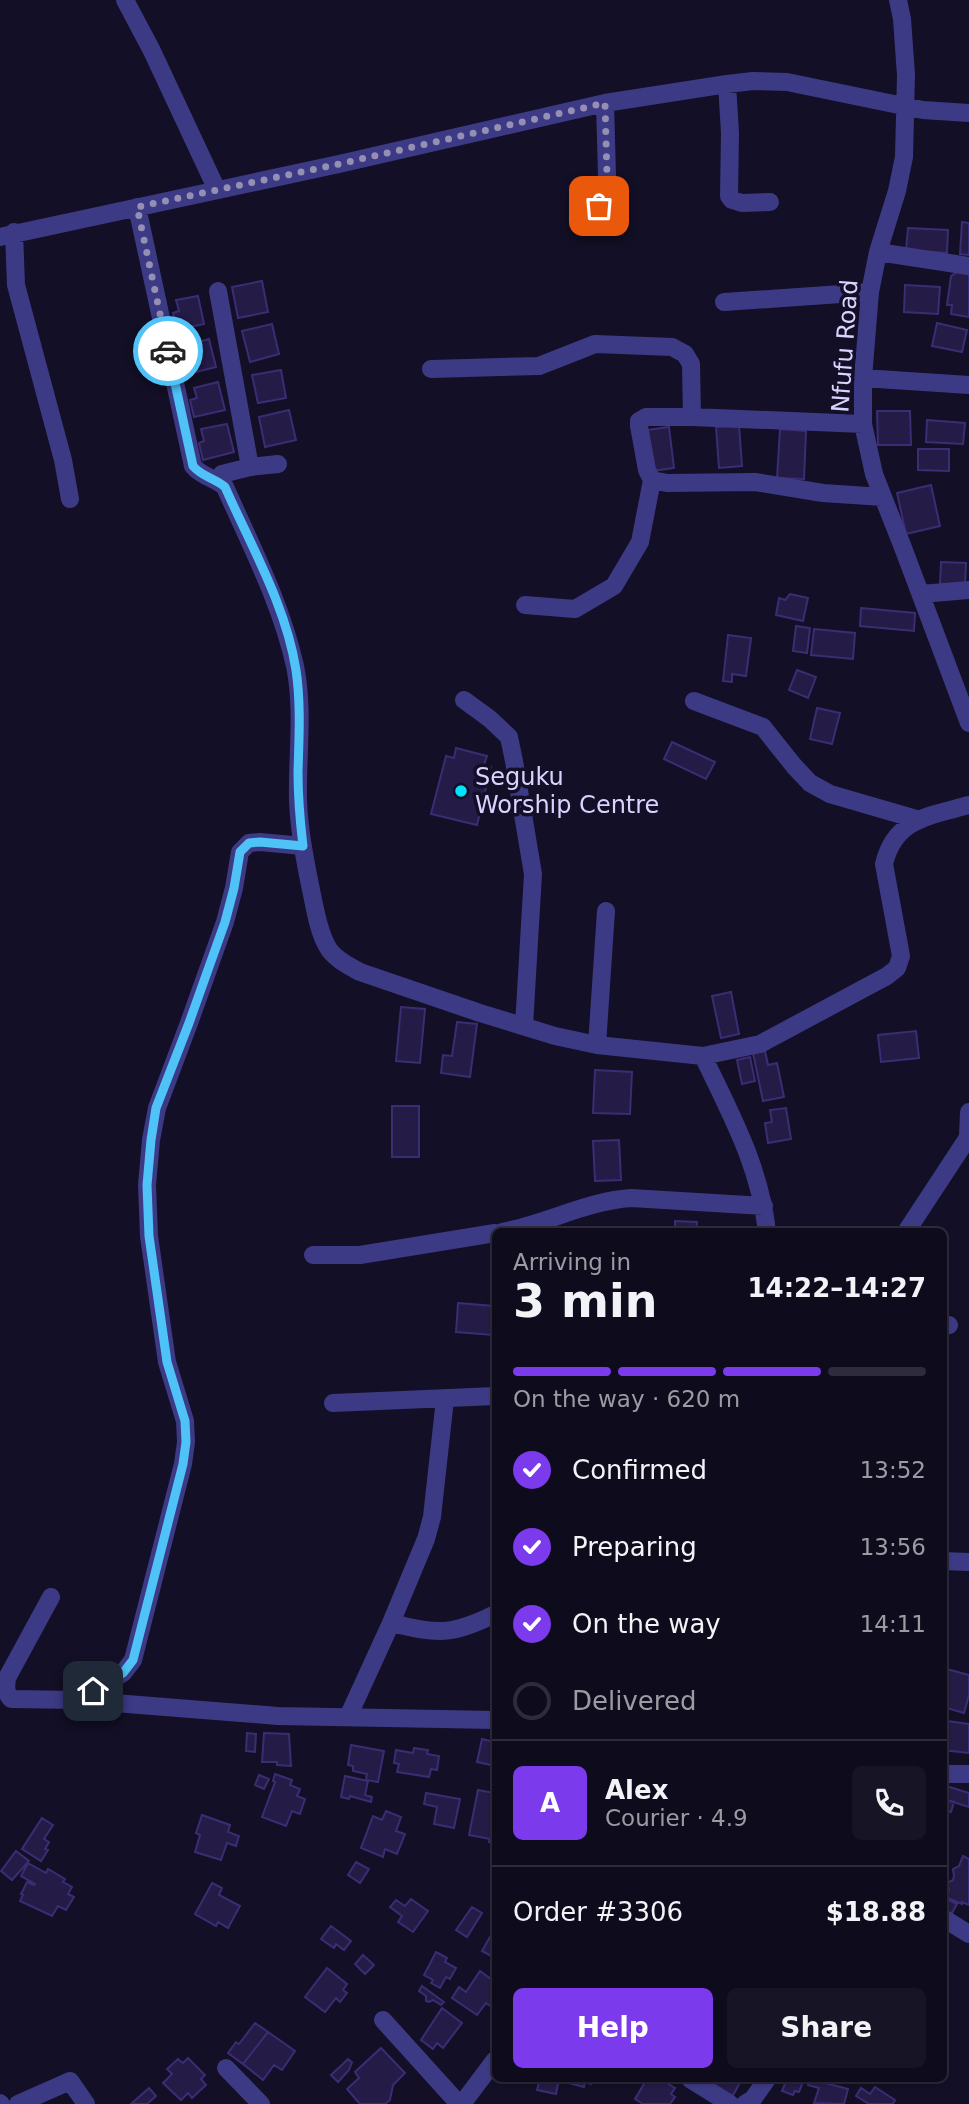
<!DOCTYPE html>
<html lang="en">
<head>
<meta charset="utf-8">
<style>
	:root { --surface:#0e0b1c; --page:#171425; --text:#f1f3f6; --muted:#9b9ba3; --line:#2e2b3b; --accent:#7c3aed }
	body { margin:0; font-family:"DejaVu Sans",sans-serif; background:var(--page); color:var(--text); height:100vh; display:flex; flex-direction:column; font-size:26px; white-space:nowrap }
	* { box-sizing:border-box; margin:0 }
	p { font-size:23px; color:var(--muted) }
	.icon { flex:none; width:38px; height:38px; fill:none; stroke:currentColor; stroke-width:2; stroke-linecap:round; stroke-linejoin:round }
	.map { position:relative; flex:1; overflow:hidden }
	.details { position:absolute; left:492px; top:1228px; width:455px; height:854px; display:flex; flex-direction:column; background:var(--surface); border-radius:10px; box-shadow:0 2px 5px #0004,0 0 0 2px var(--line) }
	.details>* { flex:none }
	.pin { position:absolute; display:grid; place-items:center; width:60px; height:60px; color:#fff; margin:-30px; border-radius:14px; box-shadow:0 4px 10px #0006 }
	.courier { position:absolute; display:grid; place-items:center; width:70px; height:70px; margin:-35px; border:5px solid #4fc3f7; border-radius:50%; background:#fff; color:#222; box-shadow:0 2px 9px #0007 }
	.summary em { font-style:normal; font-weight:700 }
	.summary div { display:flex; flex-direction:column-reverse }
	.summary { display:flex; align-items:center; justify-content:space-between; height:119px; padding:0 21px }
	h1 { font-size:46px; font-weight:700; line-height:52px }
	.bar { display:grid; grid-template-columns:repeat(4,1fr); gap:10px 7px; align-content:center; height:84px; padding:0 21px }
	.bar i { height:9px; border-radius:5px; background:var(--line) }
	.bar .active { background:var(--accent) }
	.bar p { grid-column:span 4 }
	.line { display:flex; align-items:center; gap:18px; padding:0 21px; border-top:2px solid var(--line) }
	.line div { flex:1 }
	.round { display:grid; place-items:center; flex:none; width:74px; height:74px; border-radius:10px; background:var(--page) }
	ol { padding:0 21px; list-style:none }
	li { display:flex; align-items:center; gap:21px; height:77px }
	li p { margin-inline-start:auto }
	li .icon { padding:7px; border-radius:50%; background:var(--accent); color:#fff; stroke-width:4 }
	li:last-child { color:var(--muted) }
	li i { width:38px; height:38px; border:4px solid var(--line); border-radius:50% }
	.action { display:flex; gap:14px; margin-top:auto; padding:14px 21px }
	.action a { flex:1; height:80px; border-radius:10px; background:var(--accent); color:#fff; font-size:28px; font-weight:700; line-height:80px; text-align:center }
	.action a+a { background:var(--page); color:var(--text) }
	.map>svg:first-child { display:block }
	.building { fill:#241b47; stroke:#3b2d73; stroke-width:2 }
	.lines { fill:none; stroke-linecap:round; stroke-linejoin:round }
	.minor { stroke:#3d3a85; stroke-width:18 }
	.done { stroke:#948fb3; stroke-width:7; stroke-dasharray:0 12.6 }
	.route { stroke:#4fc3f7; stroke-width:9 }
	.poi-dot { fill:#00e5ff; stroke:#130f26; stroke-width:2.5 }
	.labels { text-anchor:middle; stroke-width:7; stroke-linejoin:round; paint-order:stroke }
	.street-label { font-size:24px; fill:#d9d4ff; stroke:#130f26 }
	.poi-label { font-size:24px; fill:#d9d4ff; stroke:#130f26; text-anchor:start }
</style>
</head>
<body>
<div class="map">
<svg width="969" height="2104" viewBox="0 0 969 2104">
	<rect width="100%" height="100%" fill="#130f26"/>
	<path class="building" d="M962 222 969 223V255L960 254Z
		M908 228 948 230 947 253 906 250Z
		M957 272 969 274V317L951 314 952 305H947L951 276Z
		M262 281 268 312 238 318 232 287Z
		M905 285 940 287 938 314 904 312Z
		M198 296 204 324 176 330 173 313 179 311 176 300Z
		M937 323 967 330 962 352 932 346Z
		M272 324 279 354 250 362 242 331Z
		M209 339 216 367 184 375 180 358 186 356 184 346Z
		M281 370 286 398 258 403 252 375Z
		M218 382 225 410 194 417 190 400 197 398 194 388Z
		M289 410 296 440 265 447 259 417Z
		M877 411H910L911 445H878Z
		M927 420 965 423 963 444 926 442Z
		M227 424 234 452 203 460 199 443 204 441 201 429Z
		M739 425 742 466 719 468 716 427Z
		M669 427 674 468 652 471 647 430Z
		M780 429 806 431 804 479 777 478Z
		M918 449H949V471L918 470Z
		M931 485 940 526 906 534 897 493Z
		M941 562 966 563 965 585 940 584Z
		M790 594 808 598 803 621 776 615 779 598 785 600Z
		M861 608 915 613 914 631 860 626Z
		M796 626 810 628 807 653 793 651Z
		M814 629 855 633 853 659 811 655Z
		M728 635 751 638 746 676 732 674V682L723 681Z
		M797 670 816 677 808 698 789 690Z
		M817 708 840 713 832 744 810 739Z
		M672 742 715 762 706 779 664 759Z
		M456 748 487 756 484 765 491 767 477 825 431 814 446 756 454 758Z
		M731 992 739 1034 721 1038 712 996Z
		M401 1007 425 1009 420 1063 396 1061Z
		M457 1022 477 1024 470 1077 441 1073 443 1055 452 1056Z
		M916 1031 919 1058 881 1062 878 1035Z
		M765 1051 768 1065 777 1063 784 1097 763 1101 753 1053Z
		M750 1057 755 1081 742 1084 737 1060Z
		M595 1070 632 1072 630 1114 593 1113Z
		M392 1106H419V1157H392Z
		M786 1108 791 1139 768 1143 765 1123 772 1122 770 1110Z
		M619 1140 621 1180 595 1181 593 1141Z
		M675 1221 697 1222 696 1232H675Z
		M458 1303 494 1306 493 1335 456 1332Z
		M943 1668 969 1675V1695L964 1713 943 1707Z
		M947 1721 969 1724V1753L943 1750Z
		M247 1733 256 1734 255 1752 246 1751Z
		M264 1733 289 1734 291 1766 277 1765V1762H262Z
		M482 1739 495 1742V1766L477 1762Z
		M351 1745 384 1751 378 1782 366 1780 367 1774 353 1771V1766L348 1765Z
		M414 1748 428 1750 427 1754 439 1756 437 1770 431 1769 429 1777 397 1772 399 1764 394 1763 396 1750 413 1753Z
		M275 1774 292 1780 290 1785 300 1789 297 1796 305 1799 300 1814 292 1811 286 1826 262 1817 275 1782 273 1781Z
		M259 1775 269 1779 264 1789 255 1785Z
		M345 1776 368 1781 365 1795 372 1797 371 1802 350 1796 349 1799 341 1797Z
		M943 1785 969 1793V1807L943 1799Z
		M478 1790 494 1793 495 1790V1843L489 1842 490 1839 469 1835Z
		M426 1793 460 1799 454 1828 434 1824 437 1807 424 1804Z
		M943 1799 954 1802 951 1812 943 1810Z
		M386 1811 401 1817 396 1831 405 1834 397 1854 385 1849 383 1857 361 1848 373 1816 382 1820Z
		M202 1815 230 1825 228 1832 239 1836 236 1846 227 1843 221 1860 195 1852 200 1835 196 1833Z
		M42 1818 53 1825 44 1839 49 1842 45 1849 48 1850 41 1861 22 1849Z
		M16 1851 29 1861 12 1880 1 1871Z
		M963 1856 969 1859V1905L962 1902V1904L945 1897 949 1890 947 1883 953 1880 954 1876 953 1869 959 1866Z
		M356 1862 369 1869 360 1883 348 1875Z
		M28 1863 46 1873 48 1869 65 1879 63 1882 72 1887 68 1894 74 1897 66 1910 58 1906 52 1916 20 1901 23 1895 21 1894 27 1882 34 1885 35 1884 21 1876Z
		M212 1883 222 1888 219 1895 240 1906 228 1928 218 1922 216 1926 195 1914Z
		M943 1897 957 1904 951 1915 943 1911Z
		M411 1899 428 1911 413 1932 398 1922 402 1916 390 1907 396 1900 405 1906Z
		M472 1907 482 1913 467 1937 456 1930Z
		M331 1926 351 1941 344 1950 336 1944 334 1948 321 1939Z
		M491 1935 495 1937V1958L482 1951Z
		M436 1952 447 1958 445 1962 456 1968 450 1979 446 1977 440 1988 431 1983 433 1980 424 1975Z
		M363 1955 374 1965 365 1974 355 1964Z
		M327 1968 347 1984 343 1990 347 1993 340 2002 336 1998 325 2012 305 1997Z
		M480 1971 495 1982V1990L493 1994 495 1996V2002L492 2007 486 2003 477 2015 452 1998 459 1987 466 1992Z
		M422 1986 444 2002 441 2005 433 2000 429 2002 426 2001V1996L419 1991Z
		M442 2008 462 2023 443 2048 437 2043 433 2049 421 2040Z
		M255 2023 268 2032 243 2064 228 2053 236 2042 239 2044Z
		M268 2032 295 2051 282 2070 274 2065 263 2080 243 2064Z
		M381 2048 405 2073 393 2085 390 2100 385 2104H360L347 2089 359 2078 355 2072Z
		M188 2058 205 2075 201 2079 206 2085 192 2098 188 2093 181 2100 163 2083 172 2074 167 2069 178 2059 183 2063Z
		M348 2059 352 2062 349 2070 338 2082 331 2075Z
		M540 2079H559L556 2094 537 2090Z
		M566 2079H593L591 2084 585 2082 584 2087 565 2082Z
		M647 2079H660L675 2088 671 2094 675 2097 670 2104H643L635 2099Z
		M703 2079H737L741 2081 732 2097Z
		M782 2079H804L799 2092 795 2091 793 2095 782 2091 785 2084 781 2082Z
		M810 2079 848 2089 844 2104 814 2103 819 2088 808 2085Z
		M875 2087 895 2100 893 2104H869L856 2096 861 2088 870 2094Z
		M149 2088 156 2096 147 2104H131Z"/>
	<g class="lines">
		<path class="minor" d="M125 0 152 51 217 190
			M898 0 902 19 906 75 904 157 897 191 878 252 870 292 863 378V424L874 474 883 497 902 545 969 723
			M727 84 730 133 729 196 732 200 742 203 770 202
			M599 206 607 176 605 103
			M137 207 193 466C202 477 215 478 225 487 251 546 281 603 295 666 304 710 297 755 298 800 299 830 305 860 311 890 315 908 318 930 327 946 333 958 349 966 360 972L480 1013 555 1036 597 1045 703 1056 760 1044 887 976 897 968 901 956 884 864C895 818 930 816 969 805
			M14 232 16 285 63 460 70 499
			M0 237 339 164 605 103 727 84 753 81 787 82 923 110 969 113
			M878 252 969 266
			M218 291 250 467
			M724 302 870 292
			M431 369 539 366 595 344 672 347 685 354 691 364 692 417 863 424
			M863 378 969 385
			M652 480 667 483 755 482 823 493 883 497
			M219 482 222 474 250 467 278 464
			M921 594 969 590
			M525 605 575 609 614 586 640 542 652 480 647 470 639 426V421L646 417H692
			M464 700 490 719 509 737 514 761 533 874 524 1026
			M694 701 763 727 794 766 810 783 830 794 916 819
			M597 1045 606 911
			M703 1056C731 1115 760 1166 767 1232
			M968 1136 969 1112
			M502 1232C546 1224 586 1201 631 1198L764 1206
			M906 1232 969 1136
			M313 1255H360L495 1233
			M943 1326 949 1325
			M333 1403 495 1396
			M943 1561 969 1562
			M51 1597 7 1678C6 1687 5 1692 11 1699L77 1700 278 1716 495 1720
			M391 1623C438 1634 451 1636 495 1614
			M77 1700 123 1673 133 1660 183 1464 186 1442 185 1421 167 1362 149 1236 147 1185 151 1140 157 1108 189 1023 225 922 234 888 240 852 249 843 260 842 303 846
			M348 1717 391 1623 426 1539 432 1517 445 1399
			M943 1774H969
			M943 1918 969 1934
			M383 2020 459 2104
			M226 2068 261 2104
			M690 2079 730 2104
			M0 2103 1 2104
			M18 2104 70 2081 86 2104
			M462 2104 495 2060
			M745 2104 753 2099 767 2079"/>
	</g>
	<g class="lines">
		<path class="done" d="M168 351 137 207 339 164 605 103 607 176 599 206"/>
		<path class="route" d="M93 1691 123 1673 133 1660 183 1464 186 1442 185 1421 167 1362 149 1236 147 1185 151 1140 156 1108 189 1023 225 922 234 888 240 852 249 843 260 842 303 846C300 821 298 797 298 772 299 738 301 704 296 670 286 606 251 546 225 487 215 478 202 477 193 466L168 351"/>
	</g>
	<circle class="poi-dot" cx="461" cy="791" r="7"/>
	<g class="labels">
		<g class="street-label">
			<text transform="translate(845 346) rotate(-86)" y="8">Nfufu Road</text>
		</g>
		<g class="poi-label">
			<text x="475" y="785">Seguku<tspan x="475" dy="28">Worship Centre</tspan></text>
		</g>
	</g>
</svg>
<div class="pin" style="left:599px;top:206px;background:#ea580c"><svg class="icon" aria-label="bag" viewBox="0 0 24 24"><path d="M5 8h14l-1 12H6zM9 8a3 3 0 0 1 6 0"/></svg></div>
<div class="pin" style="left:93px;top:1691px;background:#1f2937"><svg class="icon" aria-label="home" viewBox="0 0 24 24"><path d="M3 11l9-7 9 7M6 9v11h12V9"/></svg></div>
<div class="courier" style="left:168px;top:351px"><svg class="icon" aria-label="car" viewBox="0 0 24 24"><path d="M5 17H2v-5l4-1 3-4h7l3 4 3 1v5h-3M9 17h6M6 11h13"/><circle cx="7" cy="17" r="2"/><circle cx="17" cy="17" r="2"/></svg></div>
<section class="details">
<div class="summary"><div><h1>3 min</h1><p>Arriving in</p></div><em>14:22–14:27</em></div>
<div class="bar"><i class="active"></i><i class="active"></i><i class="active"></i><i></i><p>On the way · 620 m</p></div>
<ol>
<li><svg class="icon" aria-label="check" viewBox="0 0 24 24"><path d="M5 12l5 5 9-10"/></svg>Confirmed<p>13:52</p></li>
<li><svg class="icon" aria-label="check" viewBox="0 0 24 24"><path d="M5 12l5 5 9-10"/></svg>Preparing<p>13:56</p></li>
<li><svg class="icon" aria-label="check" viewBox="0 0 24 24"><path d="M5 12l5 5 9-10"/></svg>On the way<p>14:11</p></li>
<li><i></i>Delivered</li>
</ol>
<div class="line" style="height:126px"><b class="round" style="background:var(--accent);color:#fff">A</b><div><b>Alex</b><p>Courier · 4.9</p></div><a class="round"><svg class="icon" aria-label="phone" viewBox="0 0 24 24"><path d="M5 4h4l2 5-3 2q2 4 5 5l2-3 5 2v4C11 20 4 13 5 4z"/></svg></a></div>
<div class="line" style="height:91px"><div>Order #3306</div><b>$18.88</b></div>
<div class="action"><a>Help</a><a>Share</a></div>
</section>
</div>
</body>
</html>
